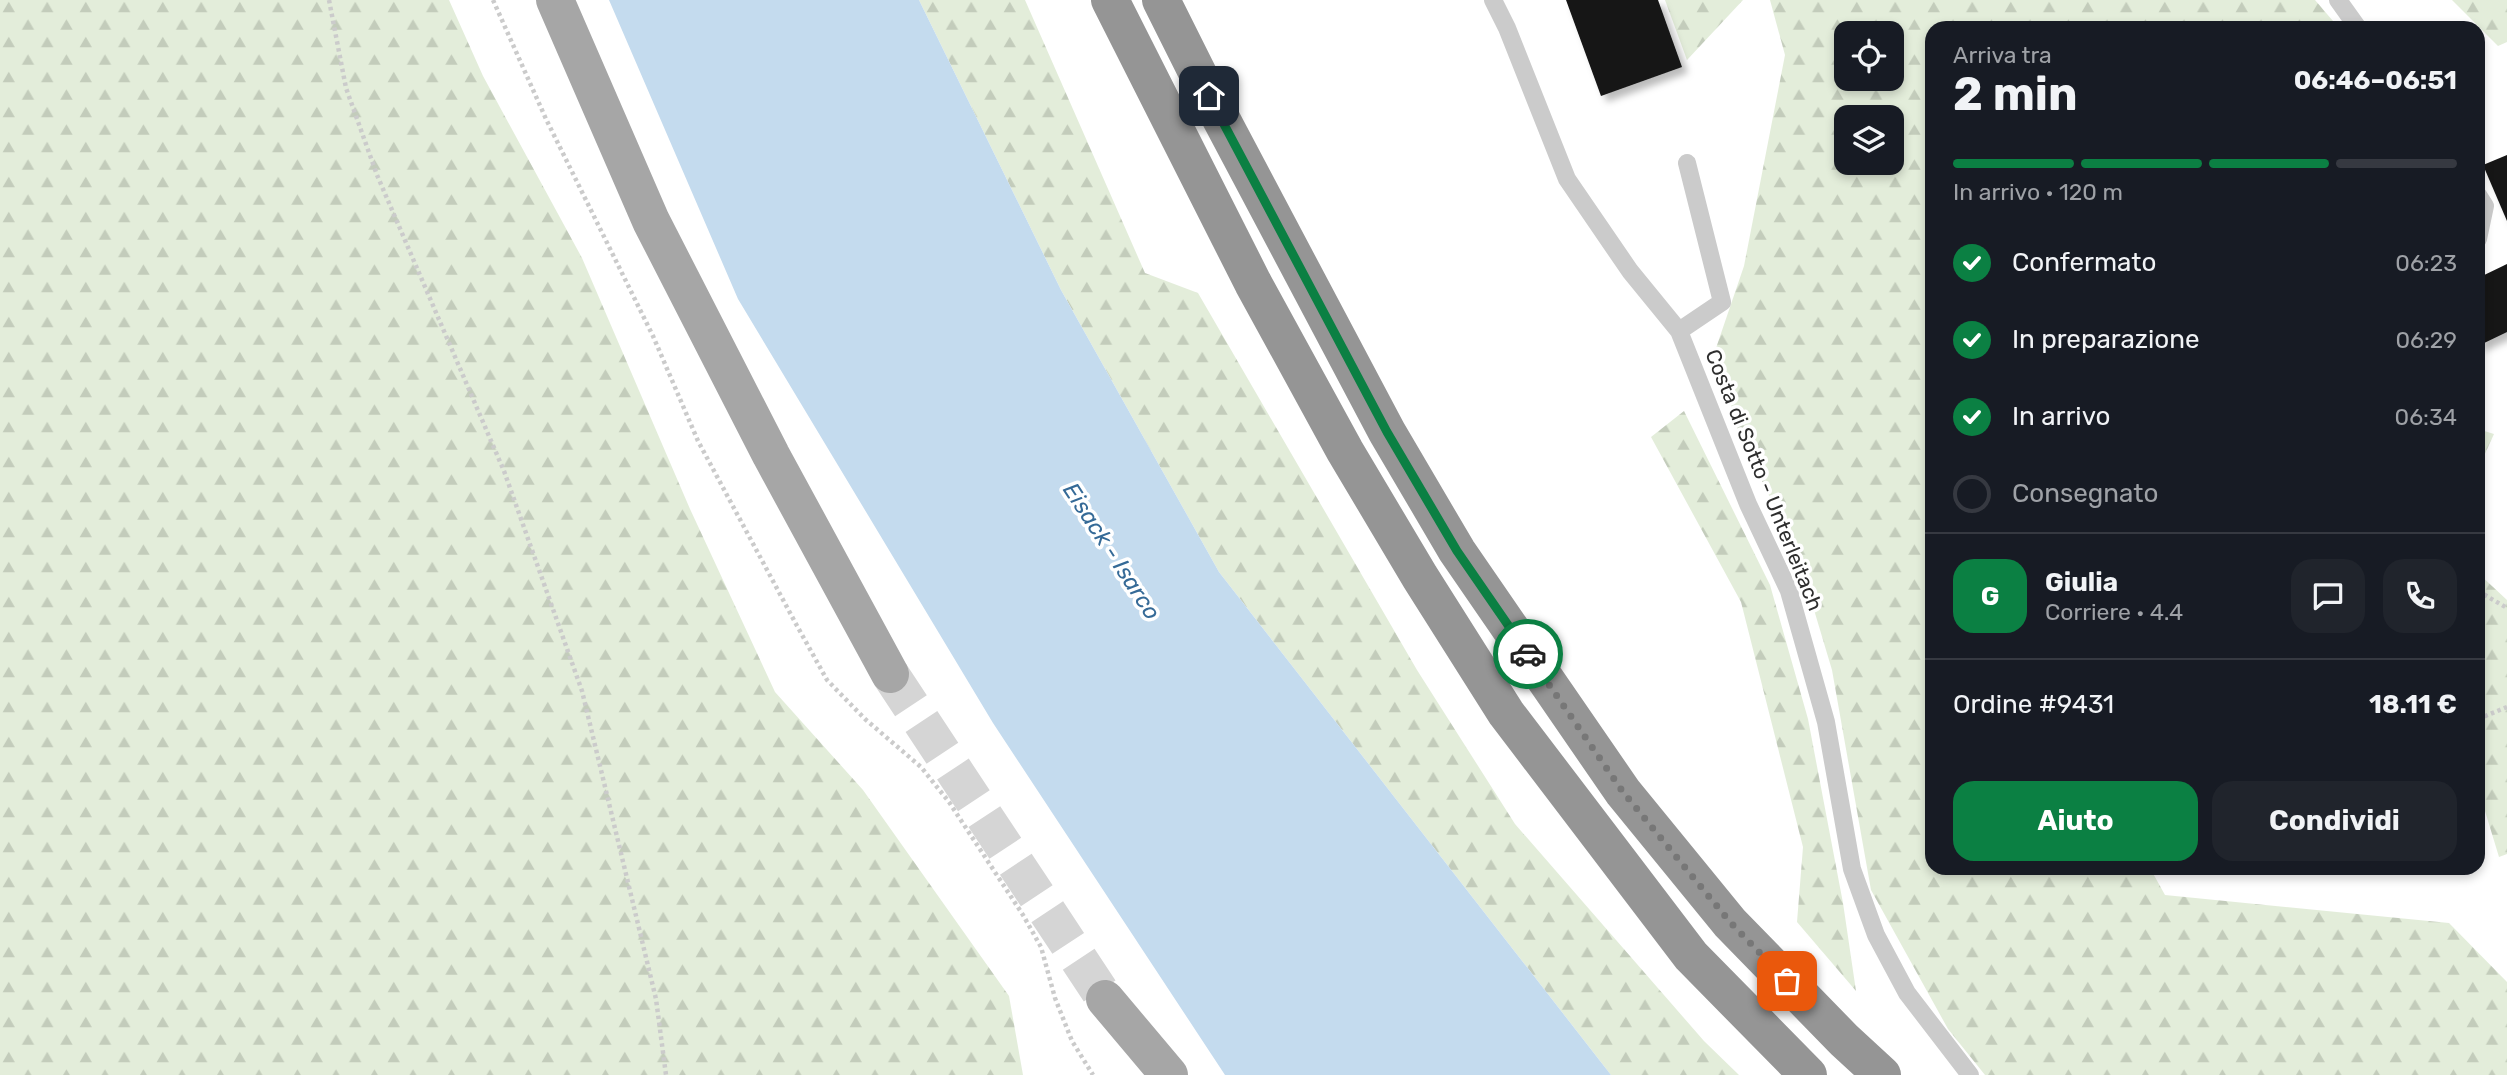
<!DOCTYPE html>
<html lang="it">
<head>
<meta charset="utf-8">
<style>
	:root { --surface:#171b24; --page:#20242c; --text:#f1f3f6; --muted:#9ea1a6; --line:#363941; --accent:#0b8043 }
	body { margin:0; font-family:Rubik,sans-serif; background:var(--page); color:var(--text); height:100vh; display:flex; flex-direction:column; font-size:26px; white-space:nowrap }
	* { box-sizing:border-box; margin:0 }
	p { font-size:23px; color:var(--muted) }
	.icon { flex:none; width:38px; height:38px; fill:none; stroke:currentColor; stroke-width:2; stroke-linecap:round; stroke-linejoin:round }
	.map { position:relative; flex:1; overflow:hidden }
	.side { position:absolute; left:1925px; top:21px; width:560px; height:854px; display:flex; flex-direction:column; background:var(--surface); border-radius:21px; box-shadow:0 4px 10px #0003 }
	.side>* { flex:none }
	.fabs { position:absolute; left:1834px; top:21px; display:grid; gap:14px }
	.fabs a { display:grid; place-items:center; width:70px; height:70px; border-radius:14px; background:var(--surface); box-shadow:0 4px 10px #0003; font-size:35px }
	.pin { position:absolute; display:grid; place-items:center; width:60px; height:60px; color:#fff; margin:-30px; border-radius:14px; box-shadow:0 4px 10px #0006 }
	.courier { position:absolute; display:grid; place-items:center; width:70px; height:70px; margin:-35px; border:5px solid #0b8043; border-radius:50%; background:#fff; color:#222; box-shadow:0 2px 9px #0007 }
	.headline em { font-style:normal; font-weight:700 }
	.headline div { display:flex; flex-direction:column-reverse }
	.headline { display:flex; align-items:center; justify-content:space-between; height:119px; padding:0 28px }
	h1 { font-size:46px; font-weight:700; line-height:52px }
	.bar { display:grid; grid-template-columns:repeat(4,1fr); gap:10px 7px; align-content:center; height:84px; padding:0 28px }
	.bar i { height:9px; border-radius:5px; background:var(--line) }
	.bar .on { background:var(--accent) }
	.bar p { grid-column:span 4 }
	.line { display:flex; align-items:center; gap:18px; padding:0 28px; border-top:2px solid var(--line) }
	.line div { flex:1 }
	.round { display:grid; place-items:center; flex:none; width:74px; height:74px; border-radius:21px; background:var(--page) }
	ol { padding:0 28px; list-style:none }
	li { display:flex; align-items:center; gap:21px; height:77px }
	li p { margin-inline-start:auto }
	li .icon { padding:7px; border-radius:50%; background:var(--accent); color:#fff; stroke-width:4 }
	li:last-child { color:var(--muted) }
	li i { width:38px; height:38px; border:4px solid var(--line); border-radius:50% }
	.cta { display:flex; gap:14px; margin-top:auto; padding:14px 28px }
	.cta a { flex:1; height:80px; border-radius:21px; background:var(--accent); color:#fff; font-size:28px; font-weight:700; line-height:80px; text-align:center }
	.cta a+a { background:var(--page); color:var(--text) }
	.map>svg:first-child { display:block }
	.forest { fill:url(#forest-firs); fill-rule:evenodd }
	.water { fill:#c4dbee }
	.building { fill:#151515; filter:url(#shadow) }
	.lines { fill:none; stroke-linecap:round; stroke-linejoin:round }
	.primary-tunnel { stroke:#d5d5d5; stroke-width:38; stroke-dasharray:38 19; stroke-linecap:butt }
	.path { stroke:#cbcbcb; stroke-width:4.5; stroke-dasharray:3.5 3.5; stroke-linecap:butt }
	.service { stroke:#cbcbcb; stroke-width:18 }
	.primary { stroke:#a6a6a6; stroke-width:38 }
	.motorway { stroke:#959595; stroke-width:38 }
	.done { stroke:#777; stroke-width:7; stroke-dasharray:0 12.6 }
	.route { stroke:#0b8043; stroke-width:9 }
	.labels { text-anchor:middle; stroke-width:7; stroke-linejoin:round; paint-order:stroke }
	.street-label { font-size:21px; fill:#2e2e2e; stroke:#fff }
	.water-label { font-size:23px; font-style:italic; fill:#356a97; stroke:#fff }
</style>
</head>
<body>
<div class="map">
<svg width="2507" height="1075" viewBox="0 0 2507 1075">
	<defs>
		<pattern id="forest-firs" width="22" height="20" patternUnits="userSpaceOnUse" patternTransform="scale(1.75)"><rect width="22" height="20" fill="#e3edda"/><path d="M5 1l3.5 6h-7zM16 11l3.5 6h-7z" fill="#c3ccbb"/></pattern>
		<filter id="shadow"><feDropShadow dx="6" dy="6" stdDeviation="3.5" flood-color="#0004"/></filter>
	</defs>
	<rect width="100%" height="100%" fill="#fff"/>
	<path class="forest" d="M0 0H449L483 76 582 258 690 509 775 692 863 790 1009 996 1023 1075H0Z
		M919 0H1025L1145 273 1198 293 1417 670 1515 824 1704 1041 1739 1075H1611L1219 572 1061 290Z
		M1665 0H1743L1687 60Z
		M1770 0H2315L2339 28H1932V868H2150L2165 895 2449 923 2507 982V1075H1985L1948 1029 1871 890 1832 670 1797 553 1739 434 1715 351 1744 266 1785 55ZM1846 33H1892V79H1846ZM1846 117H1892V163H1846Z
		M2452 0H2507V42L2498 46Z
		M1684 411 1770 585 1808 719 1843 903 1856 991 1797 922 1803 847 1741 602 1651 437Z
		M2478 429 2494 434 2478 469Z
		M2478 573 2507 600V854L2499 857 2478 788Z"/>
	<path class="water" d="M609 0H919L1061 290 1219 572 1611 1075H1225L993 723 738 299Z"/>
	<path class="building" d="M1566 0H1658L1682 67 1601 96Z
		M2507 155V221L2483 165Z
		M2507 264V332L2478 346V278Z"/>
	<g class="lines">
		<path class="primary-tunnel" d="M890 674 1105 999"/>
		<path class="path" d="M329 0 346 88 377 175 504 471 582 691 656 999 666 1075
			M493 0 546 119 653 336 698 441 796 624 827 680 865 719 921 767 949 802 1023 915 1041 947 1055 998 1072 1041 1093 1075
			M2478 591 2507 608
			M2478 719 2507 707"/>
		<path class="service" d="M1493 0 1507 28 1567 179 1630 271 1679 331 1748 504 1789 591 1826 722 1852 869 1876 935 1907 993 1970 1075
			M2338 0 2358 28
			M2478 195 2485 206 2478 239
			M1679 331 1722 302 1687 163"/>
		<path class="primary" d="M555 0 651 221 771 455 890 674
			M1105 999 1169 1075"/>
		<path class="motorway" d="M1110 0 1253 283 1345 451 1420 577 1506 713 1691 956 1808 1075
			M1161 0 1209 96 1387 432 1457 551 1623 792 1730 923 1844 1040 1882 1075"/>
	</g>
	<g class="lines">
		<path class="done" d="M1528 654 1623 792 1730 922 1787 981"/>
		<path class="route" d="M1209 96 1387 432 1457 551 1528 654"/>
	</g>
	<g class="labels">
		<g class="street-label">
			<text transform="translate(1764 480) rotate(68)" y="7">Costa di Sotto - Unterleitach</text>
		</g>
		<g class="water-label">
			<text transform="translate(1112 551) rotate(57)" y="8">Eisack - Isarco</text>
		</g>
	</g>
</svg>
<div class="fabs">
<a><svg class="icon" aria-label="locate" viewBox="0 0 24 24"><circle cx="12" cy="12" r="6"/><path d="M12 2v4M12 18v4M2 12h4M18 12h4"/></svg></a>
<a><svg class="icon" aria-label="layers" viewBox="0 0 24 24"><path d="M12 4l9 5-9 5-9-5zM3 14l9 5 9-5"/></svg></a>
</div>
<div class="pin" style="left:1787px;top:981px;background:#ea580c"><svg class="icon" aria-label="bag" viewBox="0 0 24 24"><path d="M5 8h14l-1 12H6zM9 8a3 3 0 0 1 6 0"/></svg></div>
<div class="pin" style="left:1209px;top:96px;background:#1f2937"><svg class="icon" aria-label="home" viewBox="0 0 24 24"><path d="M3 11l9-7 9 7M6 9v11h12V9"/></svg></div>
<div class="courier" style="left:1528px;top:654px"><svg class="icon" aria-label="car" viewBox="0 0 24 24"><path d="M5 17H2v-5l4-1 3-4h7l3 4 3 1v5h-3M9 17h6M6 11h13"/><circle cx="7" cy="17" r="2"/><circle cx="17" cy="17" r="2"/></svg></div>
<section class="side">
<div class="headline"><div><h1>2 min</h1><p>Arriva tra</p></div><em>06:46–06:51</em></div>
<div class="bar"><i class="on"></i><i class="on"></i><i class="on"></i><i></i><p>In arrivo · 120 m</p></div>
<ol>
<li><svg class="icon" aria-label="check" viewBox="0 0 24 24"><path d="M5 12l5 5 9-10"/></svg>Confermato<p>06:23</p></li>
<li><svg class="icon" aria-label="check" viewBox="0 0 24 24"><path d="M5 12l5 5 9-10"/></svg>In preparazione<p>06:29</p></li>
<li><svg class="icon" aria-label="check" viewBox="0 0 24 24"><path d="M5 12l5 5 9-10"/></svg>In arrivo<p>06:34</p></li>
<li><i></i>Consegnato</li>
</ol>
<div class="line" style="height:126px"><b class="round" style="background:var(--accent);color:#fff">G</b><div><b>Giulia</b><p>Corriere · 4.4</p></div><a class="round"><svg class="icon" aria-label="chat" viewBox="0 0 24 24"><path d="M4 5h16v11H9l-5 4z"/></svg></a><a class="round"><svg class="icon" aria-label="phone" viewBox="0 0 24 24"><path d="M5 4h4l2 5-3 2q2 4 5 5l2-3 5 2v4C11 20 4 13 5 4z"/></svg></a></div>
<div class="line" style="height:91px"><div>Ordine #9431</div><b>18.11 €</b></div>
<div class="cta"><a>Aiuto</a><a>Condividi</a></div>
</section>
</div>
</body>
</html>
